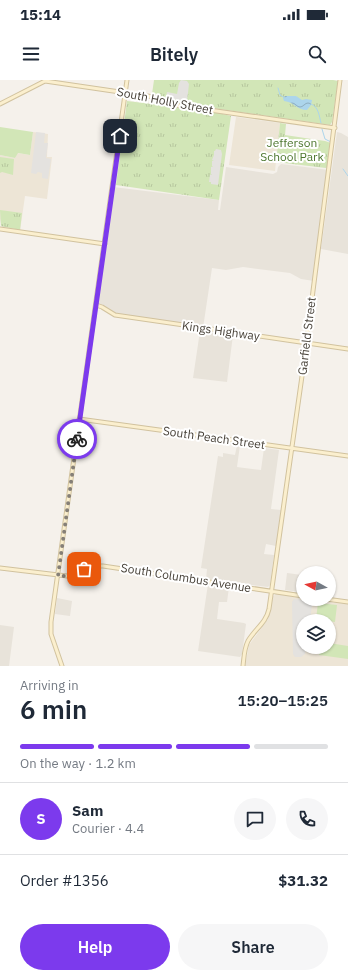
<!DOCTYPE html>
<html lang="en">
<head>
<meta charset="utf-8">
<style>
	:root { --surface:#fff; --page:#f6f6f7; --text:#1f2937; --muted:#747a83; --line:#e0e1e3; --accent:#7c3aed }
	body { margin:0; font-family:"IBM Plex Sans",sans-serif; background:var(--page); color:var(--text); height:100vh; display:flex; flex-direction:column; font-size:15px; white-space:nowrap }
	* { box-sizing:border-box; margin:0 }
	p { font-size:13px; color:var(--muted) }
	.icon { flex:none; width:22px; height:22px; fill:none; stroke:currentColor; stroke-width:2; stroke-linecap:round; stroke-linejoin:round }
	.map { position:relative; height:586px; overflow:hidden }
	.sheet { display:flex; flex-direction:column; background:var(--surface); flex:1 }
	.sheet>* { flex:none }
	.needle { width:26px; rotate:278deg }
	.tools { position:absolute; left:296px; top:486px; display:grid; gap:8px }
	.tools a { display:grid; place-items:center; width:40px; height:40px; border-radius:50%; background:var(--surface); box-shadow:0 1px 3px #0004; font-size:20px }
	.pin { position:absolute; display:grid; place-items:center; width:34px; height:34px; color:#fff; margin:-17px; border-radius:8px; box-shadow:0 2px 6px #0006 }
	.courier { position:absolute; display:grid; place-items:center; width:40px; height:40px; margin:-20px; border:3px solid #7c3aed; border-radius:50%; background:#fff; color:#222; box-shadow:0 1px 5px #0007 }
	.head em { font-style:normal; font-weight:600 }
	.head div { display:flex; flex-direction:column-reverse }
	.head { display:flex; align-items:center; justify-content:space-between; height:68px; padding:0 20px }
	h1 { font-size:26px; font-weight:600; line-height:30px }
	.bar { display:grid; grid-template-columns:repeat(4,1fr); gap:6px 4px; align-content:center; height:48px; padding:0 20px }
	.bar i { height:5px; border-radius:3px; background:var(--line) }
	.bar .active { background:var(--accent) }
	.bar p { grid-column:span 4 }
	.line { display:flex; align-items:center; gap:10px; padding:0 20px; border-top:1px solid var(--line) }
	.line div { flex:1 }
	.round { display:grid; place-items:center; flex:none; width:42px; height:42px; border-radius:21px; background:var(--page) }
	.action { display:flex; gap:8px; margin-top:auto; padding:8px 20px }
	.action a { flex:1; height:46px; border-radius:24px; background:var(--accent); color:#fff; font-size:16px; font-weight:600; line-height:46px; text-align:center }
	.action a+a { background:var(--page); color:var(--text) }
	.status { display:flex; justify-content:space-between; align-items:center; height:28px; padding:0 20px; background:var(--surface); direction:ltr }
	.status svg { height:11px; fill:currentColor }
	header { display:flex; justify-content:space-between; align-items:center; height:52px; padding:0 20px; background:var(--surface); font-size:18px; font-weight:600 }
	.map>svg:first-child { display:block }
	.residential { fill:#e8e3da }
	.education { fill:#ede5d6; fill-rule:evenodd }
	.grass { fill:url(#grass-tufts) }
	.pitch { fill:#d2e6b7 }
	.parking { fill:#e4e2df }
	.water { fill:url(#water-waves) }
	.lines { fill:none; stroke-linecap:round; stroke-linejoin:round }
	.stream { stroke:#acd5ec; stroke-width:1 }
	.secondary-casing { stroke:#d1c29e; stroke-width:5 }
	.secondary { stroke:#fbefce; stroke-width:3 }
	.done { stroke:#857f77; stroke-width:4; stroke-dasharray:0 7.2 }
	.route { stroke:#7c3aed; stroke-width:5 }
	.labels { text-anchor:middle; stroke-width:4; stroke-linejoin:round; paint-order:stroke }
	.street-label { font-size:12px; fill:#484239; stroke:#fff }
	.park-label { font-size:12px; fill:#4d772f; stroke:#fff }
</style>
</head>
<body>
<div class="status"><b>15:14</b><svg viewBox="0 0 49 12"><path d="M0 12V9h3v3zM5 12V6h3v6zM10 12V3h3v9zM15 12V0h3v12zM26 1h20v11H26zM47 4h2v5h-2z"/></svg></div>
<header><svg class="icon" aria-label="menu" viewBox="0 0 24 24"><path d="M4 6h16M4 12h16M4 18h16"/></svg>Bitely<svg class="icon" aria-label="search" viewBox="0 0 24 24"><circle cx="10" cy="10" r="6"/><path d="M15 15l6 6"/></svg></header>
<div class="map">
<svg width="348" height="586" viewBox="0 0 348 586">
	<defs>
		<pattern id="grass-tufts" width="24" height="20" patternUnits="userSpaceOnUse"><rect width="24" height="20" fill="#d2e6b7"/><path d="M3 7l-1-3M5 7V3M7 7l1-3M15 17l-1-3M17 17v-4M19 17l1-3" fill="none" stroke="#b6c69e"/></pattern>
		<pattern id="water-waves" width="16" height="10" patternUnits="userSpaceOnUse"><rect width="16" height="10" fill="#acd5ec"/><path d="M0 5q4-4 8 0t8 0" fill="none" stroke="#8eaec0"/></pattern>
	</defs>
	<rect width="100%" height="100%" fill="#f5f1eb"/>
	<path class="residential" d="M337 52 341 53 348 57V174L321 169Z
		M281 84 329 90 314 201 301 199 290 193 243 187 226 190 212 188 203 248 112 234 102 227 96 225 113 107 219 120 218 130H220L226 87 273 94 277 92 278 87Z
		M200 251 233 255 227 302 193 298Z
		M237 365H240L237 387 261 390 264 368 279 370 271 429 281 430 276 466 266 464 264 474 274 475 270 505 268 507 206 499 207 489 201 488 218 376 223 377V373L235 375Z
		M287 493 302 495 300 512 285 510Z
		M208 504 229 507 227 522H219L217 539 244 543 246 544 242 574 240 577 198 571Z
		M57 518 72 521 70 536 55 534Z
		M0 545 14 547 9 586H0Z"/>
	<path class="education" d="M236 37 280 43 275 91 229 85Z
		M33 52 48 54 47 77H52L47 119 25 116 20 151 2 148 0 139V75L15 78 17 73 30 75Z
		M276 514 303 518V519L348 524V586H245L249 565 268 539 272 517ZM303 541H329V567H303Z"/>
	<path class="grass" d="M154 0H333L338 1 332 42 330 45 179 23 152 14Z
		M127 21 210 31 231 36 219 120 116 105Z
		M280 43 286 44 285 55 325 61 331 63 328 87 326 88 276 82Z
		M0 77 14 79 13 95 2 92 0 93Z
		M0 130 22 133 20 150 1 146Z"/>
	<path class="pitch" d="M0 47 33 52 30 75 18 73 15 78 0 75Z
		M318 523 337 525 335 542 316 539Z
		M329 563 348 566V579L319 575 320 567H329Z"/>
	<path class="parking" d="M181 0 187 1 189 4 187 21 166 18 167 12 177 14 179 3Z
		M36 52 45 53 44 63H48L46 78 51 79 48 99 42 98V93L38 92 36 94 31 93Z
		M216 69 221 70 222 74 218 105 211 104V102H209L210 95 212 94H211V87H213L212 86V81H214L212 80 214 75V71H215Z
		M294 519 309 521 312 525 310 541H303V567H306L305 574 301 577H295L293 574 292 522Z"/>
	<path class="water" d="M285 16H296L302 20 306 19 312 20 311 25 307 30C297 30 294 22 284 21L283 18Z"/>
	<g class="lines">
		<path class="stream" d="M278 8 280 15 285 18
			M311 24C319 27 319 36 321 43
			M322 49 325 59 331 62
			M343 89 348 96"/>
		<g class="secondary-casing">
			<path id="secondary" d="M0 24 45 1 154 17 175 25 335 48
				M0 149 105 164
				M96 225 102 227 115 235 348 269
				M79 339 348 376
				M0 488 67 496C82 495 86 485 103 486L303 516
				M326 519 348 522
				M62 586 51 554V542L127 0
				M243 586C244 578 244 569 248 561 255 549 266 543 269 529L303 289 340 0"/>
		</g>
		<use href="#secondary" class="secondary"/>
	</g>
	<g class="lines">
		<path class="done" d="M77 359 58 496H71L84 489"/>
		<path class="route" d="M77 359 120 56"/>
	</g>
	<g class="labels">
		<g class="street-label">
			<text transform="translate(165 21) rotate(11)" y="4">South Holly Street</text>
			<text transform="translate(221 251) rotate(8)" y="4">Kings Highway</text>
			<text transform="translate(307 256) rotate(-83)" y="4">Garfield Street</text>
			<text transform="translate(214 358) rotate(8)" y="4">South Peach Street</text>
			<text transform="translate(186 498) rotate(9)" y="4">South Columbus Avenue</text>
		</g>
		<g class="park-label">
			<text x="292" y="67">Jefferson<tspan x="292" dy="14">School Park</tspan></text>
		</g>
	</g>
</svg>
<div class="tools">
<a><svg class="needle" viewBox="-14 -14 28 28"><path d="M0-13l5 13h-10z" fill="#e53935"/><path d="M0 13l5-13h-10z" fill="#747a83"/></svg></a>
<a><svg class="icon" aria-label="layers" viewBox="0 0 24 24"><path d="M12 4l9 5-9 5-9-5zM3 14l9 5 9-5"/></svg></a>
</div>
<div class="pin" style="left:84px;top:489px;background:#ea580c"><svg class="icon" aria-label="bag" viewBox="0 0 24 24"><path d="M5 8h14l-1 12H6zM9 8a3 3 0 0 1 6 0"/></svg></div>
<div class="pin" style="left:120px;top:56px;background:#1f2937"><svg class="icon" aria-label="home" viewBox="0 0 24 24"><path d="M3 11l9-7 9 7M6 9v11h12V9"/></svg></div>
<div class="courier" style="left:77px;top:359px"><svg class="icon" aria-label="bike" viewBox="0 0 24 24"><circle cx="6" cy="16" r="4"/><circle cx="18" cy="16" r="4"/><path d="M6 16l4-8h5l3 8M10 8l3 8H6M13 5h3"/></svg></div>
</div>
<section class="sheet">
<div class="head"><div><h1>6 min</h1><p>Arriving in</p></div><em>15:20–15:25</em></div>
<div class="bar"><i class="active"></i><i class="active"></i><i class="active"></i><i></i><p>On the way · 1.2 km</p></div>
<div class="line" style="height:72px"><b class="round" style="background:var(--accent);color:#fff">S</b><div><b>Sam</b><p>Courier · 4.4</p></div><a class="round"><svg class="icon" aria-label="chat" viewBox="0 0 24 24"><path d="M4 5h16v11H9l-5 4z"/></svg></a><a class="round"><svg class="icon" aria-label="phone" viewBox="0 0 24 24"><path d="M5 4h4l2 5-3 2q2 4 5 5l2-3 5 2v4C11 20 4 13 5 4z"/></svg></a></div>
<div class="line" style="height:52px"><div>Order #1356</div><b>$31.32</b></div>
<div class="action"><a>Help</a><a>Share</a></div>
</section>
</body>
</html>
